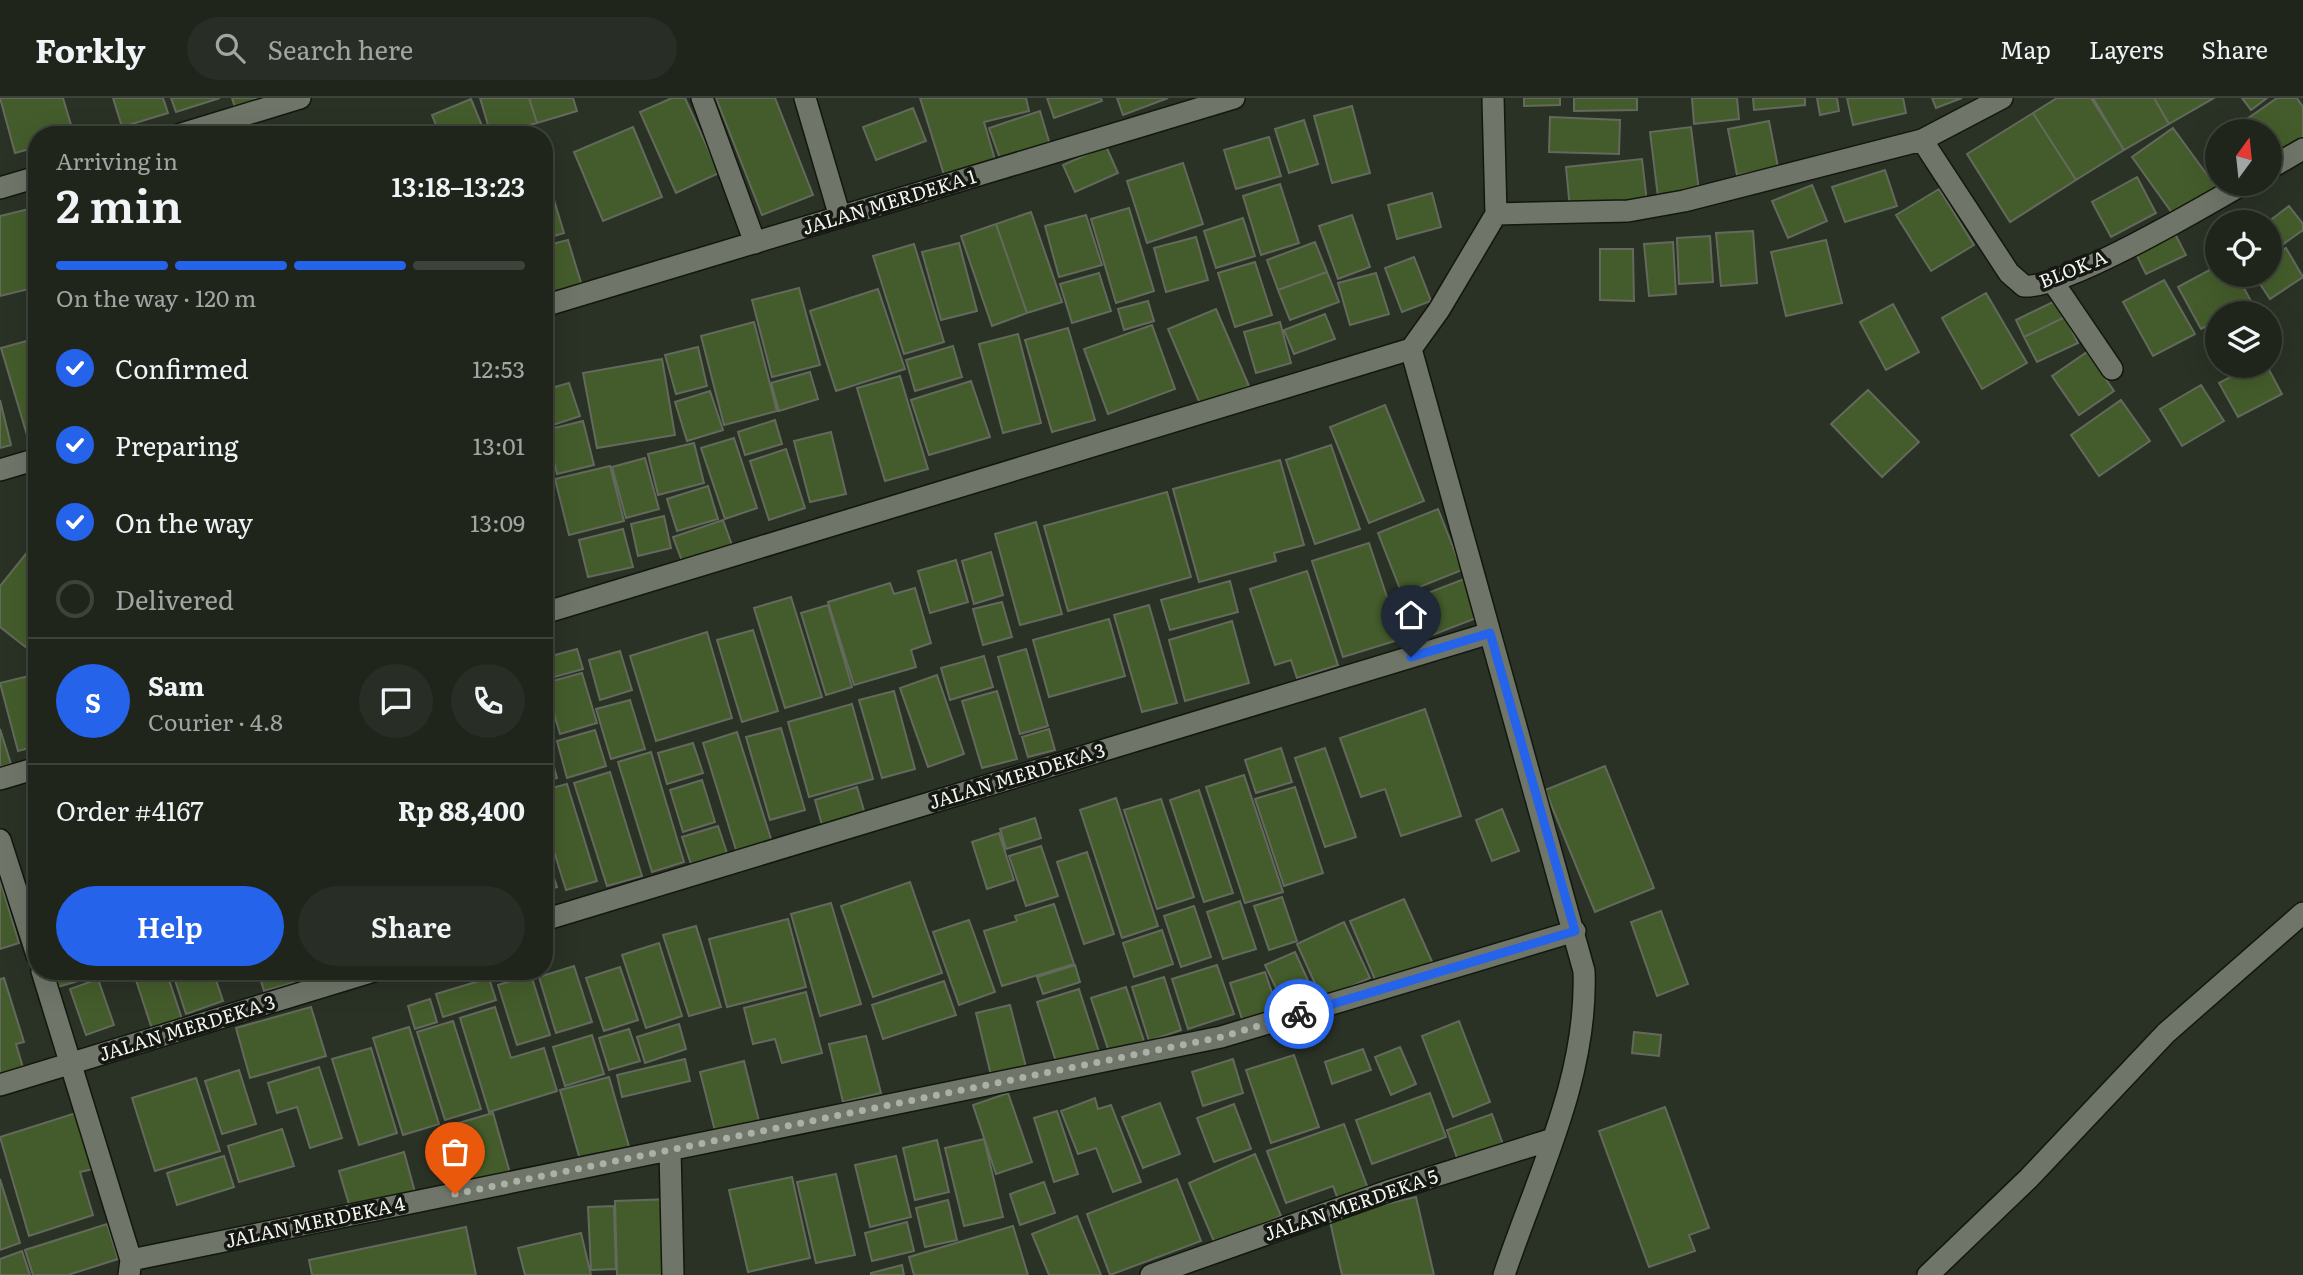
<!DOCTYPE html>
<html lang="en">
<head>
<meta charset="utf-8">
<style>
	:root { --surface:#20251c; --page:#282d25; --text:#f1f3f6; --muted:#a2a5a3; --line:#3d423b; --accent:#2563eb }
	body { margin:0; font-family:Literata,serif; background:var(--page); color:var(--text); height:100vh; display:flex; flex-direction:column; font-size:26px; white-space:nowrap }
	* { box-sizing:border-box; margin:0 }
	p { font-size:23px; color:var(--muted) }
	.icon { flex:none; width:38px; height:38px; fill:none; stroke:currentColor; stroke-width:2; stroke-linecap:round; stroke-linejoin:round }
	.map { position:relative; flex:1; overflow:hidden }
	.sheet { position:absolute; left:28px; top:28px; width:525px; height:854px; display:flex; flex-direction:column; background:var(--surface); border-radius:28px; box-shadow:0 7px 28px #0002,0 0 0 2px var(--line) }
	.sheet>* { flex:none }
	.needle { width:46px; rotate:15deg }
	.tools { position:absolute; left:2205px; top:21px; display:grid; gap:14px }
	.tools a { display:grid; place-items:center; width:77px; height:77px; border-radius:50%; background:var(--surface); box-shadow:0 7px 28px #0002,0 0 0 2px var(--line); font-size:35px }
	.pin { position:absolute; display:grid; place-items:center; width:60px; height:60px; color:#fff; margin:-72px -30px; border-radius:50% 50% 50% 0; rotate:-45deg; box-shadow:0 0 7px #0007 }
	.pin .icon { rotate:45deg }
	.courier { position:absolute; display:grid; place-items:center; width:70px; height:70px; margin:-35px; border:5px solid #2563eb; border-radius:50%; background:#fff; color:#222; box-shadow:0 2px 9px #0007 }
	.headline em { font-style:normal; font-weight:600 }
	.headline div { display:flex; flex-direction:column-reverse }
	.headline { display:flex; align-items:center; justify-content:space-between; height:119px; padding:0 28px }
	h1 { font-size:46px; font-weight:600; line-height:52px }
	.bar { display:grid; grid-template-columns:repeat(4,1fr); gap:10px 7px; align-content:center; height:84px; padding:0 28px }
	.bar i { height:9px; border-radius:5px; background:var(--line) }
	.bar .on { background:var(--accent) }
	.bar p { grid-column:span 4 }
	.line { display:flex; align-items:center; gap:18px; padding:0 28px; border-top:2px solid var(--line) }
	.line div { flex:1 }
	.round { display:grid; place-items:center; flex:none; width:74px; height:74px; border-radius:37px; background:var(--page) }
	ol { padding:0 28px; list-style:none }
	li { display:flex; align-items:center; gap:21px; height:77px }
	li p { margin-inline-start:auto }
	li .icon { padding:7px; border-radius:50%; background:var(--accent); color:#fff; stroke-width:4 }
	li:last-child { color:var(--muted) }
	li i { width:38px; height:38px; border:4px solid var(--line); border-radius:50% }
	.button { display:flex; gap:14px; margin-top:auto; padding:14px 28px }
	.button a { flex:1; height:80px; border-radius:42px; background:var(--accent); color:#fff; font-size:28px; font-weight:600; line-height:80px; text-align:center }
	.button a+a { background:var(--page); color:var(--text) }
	header { display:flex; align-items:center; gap:42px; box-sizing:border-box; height:98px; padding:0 35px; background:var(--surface); border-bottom:2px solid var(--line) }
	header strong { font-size:33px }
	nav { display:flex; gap:38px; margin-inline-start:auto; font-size:24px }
	.search { width:490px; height:63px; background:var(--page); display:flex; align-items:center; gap:18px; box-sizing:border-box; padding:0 24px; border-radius:38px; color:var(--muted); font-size:26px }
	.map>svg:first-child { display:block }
	.building { fill:#445c2b; stroke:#636a5d; stroke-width:2 }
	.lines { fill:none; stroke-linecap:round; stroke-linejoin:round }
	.minor-casing { stroke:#13180e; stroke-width:24 }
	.minor { stroke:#6f7669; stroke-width:21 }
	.done { stroke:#acb1a8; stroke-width:7; stroke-dasharray:0 12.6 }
	.route { stroke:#2563eb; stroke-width:9 }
	.labels { text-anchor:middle; stroke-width:7; stroke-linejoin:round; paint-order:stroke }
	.street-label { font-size:19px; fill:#f2f6ef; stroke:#151712 }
</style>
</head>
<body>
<header>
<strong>Forkly</strong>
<div class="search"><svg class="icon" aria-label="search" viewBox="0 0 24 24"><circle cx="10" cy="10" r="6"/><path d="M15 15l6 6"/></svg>Search here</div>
<nav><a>Map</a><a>Layers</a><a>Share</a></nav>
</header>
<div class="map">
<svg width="2303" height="1177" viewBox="0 0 2303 1177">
	<rect width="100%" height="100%" fill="#2a3125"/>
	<path class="building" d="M0 0H63L74 37H37V49L15 55Z
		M113 0H163L168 15 122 29Z
		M171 0H220L176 14Z
		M232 0H281L237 16Z
		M480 0H529L537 25 491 37Z
		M529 0H573L577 13 537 25Z
		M672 0H685L719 75 676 95 640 14Z
		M716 0H775L813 97 762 117Z
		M920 0H1026L1029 13 984 24 996 65 945 80Z
		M1047 0H1101L1102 3 1054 20Z
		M1117 0H1168L1123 17Z
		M1524 0H1560V7L1524 8Z
		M1574 0H1637V12L1574 13Z
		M1692 0H1737L1739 21 1694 26Z
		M1753 0H1805V7L1754 12Z
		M1817 0H1837L1839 13 1820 17Z
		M1847 0H1903L1906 15 1853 27Z
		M1932 0H1962L1936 10Z
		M2057 0H2091L2124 52 2076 82 2033 15Z
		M2093 0H2154L2169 26 2124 52Z
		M2154 0H2214L2169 26Z
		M2242 0H2267L2251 12Z
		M2277 0H2297L2303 9V41L2274 60 2270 54V33H2256L2247 21Z
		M471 1 484 33 474 37H440L432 17Z
		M1352 8 1370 75 1332 85 1314 18Z
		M913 10 926 43 876 62 863 29Z
		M1040 13 1051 50 1002 66 989 30Z
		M2033 15 2076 82 2010 124 1967 56Z
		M1550 19 1620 22 1619 56 1549 54Z
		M2247 21 2256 33H2228Z
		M1304 22 1318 66 1289 75 1275 31Z
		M1769 23 1778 69 1737 77 1728 31Z
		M633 29 662 99 603 123 574 54Z
		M1691 29 1699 93 1658 99 1650 34Z
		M2173 30 2216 89 2175 119 2132 59Z
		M1269 39 1281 78 1236 91 1224 52Z
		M1106 48 1118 75 1075 94 1063 67Z
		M1642 61 1647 104 1570 111 1566 69Z
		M1183 65 1203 126 1147 145 1127 83Z
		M1885 72 1897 108 1845 124 1832 89Z
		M2137 79 2156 115 2111 139 2092 104Z
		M1280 86 1299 145 1261 157 1243 98Z
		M1812 87 1827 123 1788 140 1772 103Z
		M1939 91 1974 147 1931 173 1896 117Z
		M551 92 564 135 544 141V94Z
		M1432 95 1441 129 1397 141 1388 107Z
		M2289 108 2303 126V132L2282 147 2268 124Z
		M1129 110 1154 193 1116 205 1091 121Z
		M29 111 37 141V189L0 198V118Z
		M1031 114 1062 204 1027 215 996 126Z
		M1086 117 1102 167 1059 179 1045 128Z
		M1352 117 1370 169 1338 181 1319 128Z
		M1243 120 1255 158 1216 170 1204 133Z
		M996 126 1027 215 992 228 961 138Z
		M1753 133 1757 185 1721 188 1716 135Z
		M2174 134 2186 157 2146 176 2134 152Z
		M1710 138 1713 184 1679 186 1677 140Z
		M1196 139 1208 182 1166 194 1154 150Z
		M568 142 582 188 544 199V148Z
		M1826 142 1842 205 1786 218 1771 154Z
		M1315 144 1327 174 1278 192 1267 162Z
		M1673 144 1676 196 1649 198 1644 146Z
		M959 145 977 213 941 222 922 154Z
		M914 146 944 244 904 256 873 158Z
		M2286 150 2303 179 2270 201 2254 177H2270V161Z
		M1600 151H1633L1634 203 1600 202Z
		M1414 159 1431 203 1402 214 1385 170Z
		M1255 164 1272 217 1235 229 1218 175Z
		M2217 168V177H2237L2252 205 2231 215H2217V223L2201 231 2178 189Z
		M1327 174 1339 204 1290 222 1278 192Z
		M1099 175 1111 213 1072 225 1060 186Z
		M1376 175 1389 216 1350 227 1338 185Z
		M2164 182 2195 236 2153 258 2123 204Z
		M799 190 820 267 772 279 752 202Z
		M878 191 905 271 836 293 810 213Z
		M1986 195 2027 265 1982 291 1942 220Z
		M2057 202 2065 219 2024 239 2016 222Z
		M1148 203 1154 223 1124 232 1118 211Z
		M1893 206 1919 254 1886 272 1860 224Z
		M1216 211 1249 288 1201 308 1168 231Z
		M1325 216 1335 241 1294 256 1284 232Z
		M2065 219 2078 245 2037 264 2024 239Z
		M754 224 777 313 724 327 701 238Z
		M1280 224 1291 265 1256 275 1244 234Z
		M1152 227 1175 291 1108 316 1084 251Z
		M1068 230 1095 322 1052 334 1025 242Z
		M1018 236 1041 325 1003 335 979 246Z
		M37 240V345L30 347 1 250Z
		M953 248 962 279 915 293 906 262Z
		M698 249 707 288 676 296 665 257Z
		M2087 254 2114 293 2079 317 2052 278Z
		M662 261 675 337 597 350 583 275Z
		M2252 268H2267L2282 296 2238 319 2219 285Z
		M810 274 818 301 779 313 771 285Z
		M900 278 928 371 885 383 857 290Z
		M971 283 990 339 929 357 911 302Z
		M569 285 580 318 553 327 544 292Z
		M2201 287 2224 323 2182 348 2160 311Z
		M1868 292 1919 344 1882 379 1831 326Z
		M710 293 723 332 687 343 675 304Z
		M0 302 11 347 0 350Z
		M2121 302 2150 343 2099 378 2071 337Z
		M1385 307 1424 403 1369 425 1330 329Z
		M775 322 782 346 745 357 738 334Z
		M583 323 594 367 557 376 546 332Z
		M831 334 846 396 810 404 794 343Z
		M734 340 757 410 725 421 701 350Z
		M694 345 704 385 658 397 648 356Z
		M1331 347 1360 431 1315 446 1286 362Z
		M786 351 805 410 769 422 750 363Z
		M645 360 659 411 626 420 612 369Z
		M1280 362 1304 447 1274 455 1276 463 1199 484 1173 391Z
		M610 368 624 423 569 437 555 381Z
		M708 388 718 421 677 433 667 401Z
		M1167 394 1191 479 1068 513 1044 428Z
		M1438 411 1462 472 1402 496 1378 435Z
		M664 418 671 450 638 458 631 426Z
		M723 422 734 453 685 471 673 439Z
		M1036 424 1062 516 1020 527 995 436Z
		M623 431 633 469 588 479 579 442Z
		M37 442V558L0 529V488Z
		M1369 445 1401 541 1343 559 1312 463Z
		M991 454 1003 497 974 506 962 463Z
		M956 462 968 504 930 515 918 473Z
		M544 473 555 509 544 513Z
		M1307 473 1338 567 1297 580 1291 562 1275 567 1250 491Z
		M1464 481 1479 519 1417 543 1402 505Z
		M1230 483 1238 514 1170 532 1161 502Z
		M890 485 894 496 915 490 931 545 911 552 916 569 854 587 828 504Z
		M791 499 822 599 785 610 754 510Z
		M1002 504 1012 539 983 547 973 511Z
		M828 507 852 589 826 597 801 515Z
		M1149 507 1177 605 1142 614 1114 517Z
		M1109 521 1125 578 1049 599 1033 542Z
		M1232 523 1249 585 1185 603 1169 542Z
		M753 532 778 613 742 624 717 542Z
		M707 534 732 620 656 643 630 558Z
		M577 551 583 571 547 581 544 560Z
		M1026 551 1048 628 1020 636 998 559Z
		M620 553 632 592 600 602 589 562Z
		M984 558 993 589 950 602 941 570Z
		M582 575 597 625 560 636 545 585Z
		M37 576V648L18 653 0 585Z
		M937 577 964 656 928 669 900 590Z
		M894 593 915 671 882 680 859 602Z
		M997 593 1017 661 982 670 962 603Z
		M630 602 645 651 611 661 596 611Z
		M852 606 873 681 809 699 788 624Z
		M1425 611 1461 718 1401 738 1385 691 1361 699 1340 640Z
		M781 630 805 712 770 722 746 639Z
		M0 631 11 666 0 669Z
		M1049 631 1055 652 1028 659 1022 639Z
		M595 632 606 668 567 680 557 643Z
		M737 634 772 744 737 755 703 645Z
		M546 641 557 680 544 683V642Z
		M693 645 703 675 667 686 658 655Z
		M1281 650 1292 684 1256 695 1245 662Z
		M1325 650 1356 739 1325 749 1295 660Z
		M651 654 684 764 652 774 618 664Z
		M1605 668 1654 790 1595 814 1545 692Z
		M610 674 642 778 607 788 574 685Z
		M1244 677 1283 794 1245 805 1206 689Z
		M702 682 715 724 683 734 670 692Z
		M567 686 597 783 566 792 544 721V692Z
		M857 689 865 716 822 727 815 702Z
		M1295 689 1323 775 1284 788 1255 701Z
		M1199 692 1233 795 1204 804 1170 702Z
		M1116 700 1158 828 1122 840 1080 712Z
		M1161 701 1194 799 1157 811 1124 712Z
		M1502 711 1519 753 1492 763 1476 722Z
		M1035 720 1041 740 1006 751 1000 731Z
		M718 728 728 758 692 769 682 739Z
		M999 735 1014 782 987 791 972 744Z
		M1041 748 1058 798 1026 808 1009 758Z
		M544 749 557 789 544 793Z
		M1087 754 1114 836 1084 846 1057 764Z
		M0 782 19 845 0 851Z
		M910 784 942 875 873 899 841 808Z
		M1282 799 1297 843 1269 852 1254 808Z
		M1404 801 1434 868 1379 891 1350 823Z
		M1240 803 1256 851 1223 861 1207 814Z
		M831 805 861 906 820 918 791 816Z
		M1054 806 1074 866 1002 888 984 833 1017 823 1015 818Z
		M1194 808 1211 859 1181 869 1164 818Z
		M1661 813 1688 886 1657 898 1631 824Z
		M788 821 806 889 727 909 709 841Z
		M969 822 995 894 959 907 933 834Z
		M1344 824 1370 880 1322 901 1297 846Z
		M696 828 721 909 689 918 663 837Z
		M1162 832 1173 866 1134 879 1123 845Z
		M659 845 682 918 646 930 622 857Z
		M1295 854 1316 900 1287 913 1265 867Z
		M1075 867 1080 884 1043 896 1037 879Z
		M1217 867 1234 916 1188 931 1172 881Z
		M574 868 592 924 556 935 539 879Z
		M620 869 638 922 604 933 586 880Z
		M46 873H75L78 883 51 891Z
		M133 873H166L182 921 152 931Z
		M172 873H213L223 903 186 916Z
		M258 873H305L307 881 264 893Z
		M1265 874 1279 915 1244 927 1230 885Z
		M531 877 550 937 517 947 498 887Z
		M1164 879 1181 932 1149 943 1132 889Z
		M4 880 24 944 16 946 24 973 0 980V881Z
		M489 880 496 902 443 919 436 896Z
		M98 881 114 927 86 937 70 891Z
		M944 883 956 917 883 941 872 907Z
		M1126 889 1144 943 1109 954 1091 900Z
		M1079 891 1100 957 1058 970 1037 904Z
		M806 894 822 955 782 965 775 941 753 946 744 910Z
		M430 901 437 924 415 931 408 908Z
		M1010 907 1026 969 991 977 976 915Z
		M311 909 326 958 250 980 236 930Z
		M495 909 511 960 544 950 557 993 489 1014 460 920Z
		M453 923 481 1011 445 1022 417 934Z
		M1459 923 1490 1004 1453 1019 1422 938Z
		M679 926 686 951 645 965 637 939Z
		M409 929 439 1026 403 1037 373 940Z
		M629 931 640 963 609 972 599 940Z
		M1634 934 1661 937 1659 958 1632 955Z
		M592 937 604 976 565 988 553 949Z
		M866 938 881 995 843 1004 829 946Z
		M1400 949 1416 986 1391 997 1375 959Z
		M371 950 397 1035 359 1047 332 961Z
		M1363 951 1371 972 1332 986 1325 964Z
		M1294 957 1319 1029 1271 1045 1246 972Z
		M685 961 690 983 622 999 617 977Z
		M1233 961 1243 995 1203 1008 1192 974Z
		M744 963 759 1023 715 1033 700 974Z
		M319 969 342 1040 310 1050 297 1009 277 1015 268 985Z
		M239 972 256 1026 222 1036 205 983Z
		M609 979 630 1052 581 1065 560 992Z
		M196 980 220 1053 155 1073 132 1000Z
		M1008 995 1032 1064 996 1076 973 1007Z
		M1430 995 1446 1039 1372 1066 1356 1022Z
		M1095 1000 1098 1011 1111 1007 1141 1084 1113 1094 1096 1050 1078 1056 1061 1013Z
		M1160 1005 1180 1056 1143 1070 1122 1019Z
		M1234 1006 1251 1051 1214 1064 1197 1020Z
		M1665 1009 1709 1130 1689 1137 1695 1153 1649 1169 1599 1033Z
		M1057 1013 1078 1076 1054 1084 1034 1020Z
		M76 1015 93 1071 80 1074 93 1117 29 1138 0 1039Z
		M493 1015 510 1075 473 1085 455 1026Z
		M1492 1016 1505 1052 1460 1068 1447 1032Z
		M1344 1026 1370 1096 1340 1107 1333 1088 1286 1105 1267 1053Z
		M282 1031 294 1068 239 1084 228 1048Z
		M984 1041 1003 1119 964 1128 945 1050Z
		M937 1042 949 1094 915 1102 903 1050Z
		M404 1054 415 1094 351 1113 339 1073Z
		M1255 1056 1281 1118 1215 1146 1189 1085Z
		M224 1058 234 1089 177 1107 167 1075Z
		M896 1058 911 1119 870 1129 855 1067Z
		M836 1076 855 1157 816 1165 797 1084Z
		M792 1079 810 1160 748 1174 729 1092Z
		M0 1081 20 1145 0 1152Z
		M1177 1081 1201 1143 1110 1177 1087 1116Z
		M1044 1084 1055 1115 1020 1127 1010 1096Z
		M1416 1099 1434 1177H1342L1329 1119Z
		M670 1101 673 1177H617L615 1103Z
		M948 1102 957 1142 925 1149 916 1110Z
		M614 1108 616 1171 591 1172 588 1109Z
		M1077 1118 1101 1177H1049L1032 1136Z
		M907 1124 914 1153 872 1163 865 1135Z
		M107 1126 118 1161 68 1177H33L25 1152Z
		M1013 1128 1028 1177H914L909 1159Z
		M466 1129 476 1177H312L309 1162Z
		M581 1135 591 1177H525L518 1150Z
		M22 1153 30 1177H0V1161Z
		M902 1167 904 1177H871V1175Z"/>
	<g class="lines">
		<g class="minor-casing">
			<path id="minor" d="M702 0 755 145
				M805 0 840 119
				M178 37 300 0
				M1922 42 2009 175 2024 188C2063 192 2203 109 2243 86
				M2270 70 2303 51
				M0 90 37 79
				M1496 116 1628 113 1684 103 1922 42 2002 0
				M2053 184 2112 271
				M544 208 1234 0
				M1411 251 1584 873C1588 980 1537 1078 1504 1177
				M1411 251 1439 212 1496 116 1493 0
				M0 372 37 361
				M544 515 1411 251
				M0 681 37 670
				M0 742 37 857
				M544 822 1490 535
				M42 873 131 1162
				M0 987 374 873
				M670 1052 673 1177
				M129 1177 131 1162 1221 939 1575 833
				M1151 1177 1391 1092 1553 1041
				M1928 1177 2029 1080 2166 935 2303 815"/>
		</g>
		<use href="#minor" class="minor"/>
	</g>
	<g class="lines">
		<path class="done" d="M455 1096 1221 939 1299 916"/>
		<path class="route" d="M1299 916 1575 833 1490 535 1411 559"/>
	</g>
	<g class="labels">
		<g class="street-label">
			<text transform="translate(889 104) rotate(-17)" y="7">JALAN MERDEKA 1</text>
			<text transform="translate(2073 171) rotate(-22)" y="7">BLOK A</text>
			<text transform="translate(1017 678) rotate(-17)" y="7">JALAN MERDEKA 3</text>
			<text transform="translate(187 930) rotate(-17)" y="7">JALAN MERDEKA 3</text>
			<text transform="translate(1351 1107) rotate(-19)" y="7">JALAN MERDEKA 5</text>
			<text transform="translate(315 1124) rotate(-12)" y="7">JALAN MERDEKA 4</text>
		</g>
	</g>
</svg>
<div class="tools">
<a><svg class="needle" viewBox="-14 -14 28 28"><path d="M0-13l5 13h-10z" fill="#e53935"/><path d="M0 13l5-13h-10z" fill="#a2a5a3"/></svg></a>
<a><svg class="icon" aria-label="locate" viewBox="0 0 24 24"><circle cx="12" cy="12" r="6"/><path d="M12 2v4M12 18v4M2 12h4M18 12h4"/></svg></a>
<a><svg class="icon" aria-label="layers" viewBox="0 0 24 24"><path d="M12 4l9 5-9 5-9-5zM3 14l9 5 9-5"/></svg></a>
</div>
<div class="pin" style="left:455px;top:1096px;background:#ea580c"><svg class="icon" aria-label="bag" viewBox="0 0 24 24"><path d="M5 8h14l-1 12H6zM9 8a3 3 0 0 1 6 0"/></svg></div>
<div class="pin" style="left:1411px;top:559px;background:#1f2937"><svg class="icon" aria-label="home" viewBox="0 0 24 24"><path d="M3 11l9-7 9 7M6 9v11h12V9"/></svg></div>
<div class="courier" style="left:1299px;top:916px"><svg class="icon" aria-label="bike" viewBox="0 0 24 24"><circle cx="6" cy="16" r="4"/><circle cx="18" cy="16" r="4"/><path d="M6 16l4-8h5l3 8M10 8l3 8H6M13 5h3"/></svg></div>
<section class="sheet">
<div class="headline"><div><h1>2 min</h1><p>Arriving in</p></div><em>13:18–13:23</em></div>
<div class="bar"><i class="on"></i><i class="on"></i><i class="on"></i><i></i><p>On the way · 120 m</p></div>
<ol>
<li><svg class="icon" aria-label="check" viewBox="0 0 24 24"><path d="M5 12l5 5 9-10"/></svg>Confirmed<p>12:53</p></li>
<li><svg class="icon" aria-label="check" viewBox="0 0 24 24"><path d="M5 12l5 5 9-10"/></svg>Preparing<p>13:01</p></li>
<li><svg class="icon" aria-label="check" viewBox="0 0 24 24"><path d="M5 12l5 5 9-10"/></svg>On the way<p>13:09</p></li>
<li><i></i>Delivered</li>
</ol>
<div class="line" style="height:126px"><b class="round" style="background:var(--accent);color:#fff">S</b><div><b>Sam</b><p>Courier · 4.8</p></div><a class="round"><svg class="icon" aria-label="chat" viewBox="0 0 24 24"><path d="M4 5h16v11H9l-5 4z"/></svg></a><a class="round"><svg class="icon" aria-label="phone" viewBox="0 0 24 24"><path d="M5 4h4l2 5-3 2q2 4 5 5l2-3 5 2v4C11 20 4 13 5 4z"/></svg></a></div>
<div class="line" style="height:91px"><div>Order #4167</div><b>Rp 88,400</b></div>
<div class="button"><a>Help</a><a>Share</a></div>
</section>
</div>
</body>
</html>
